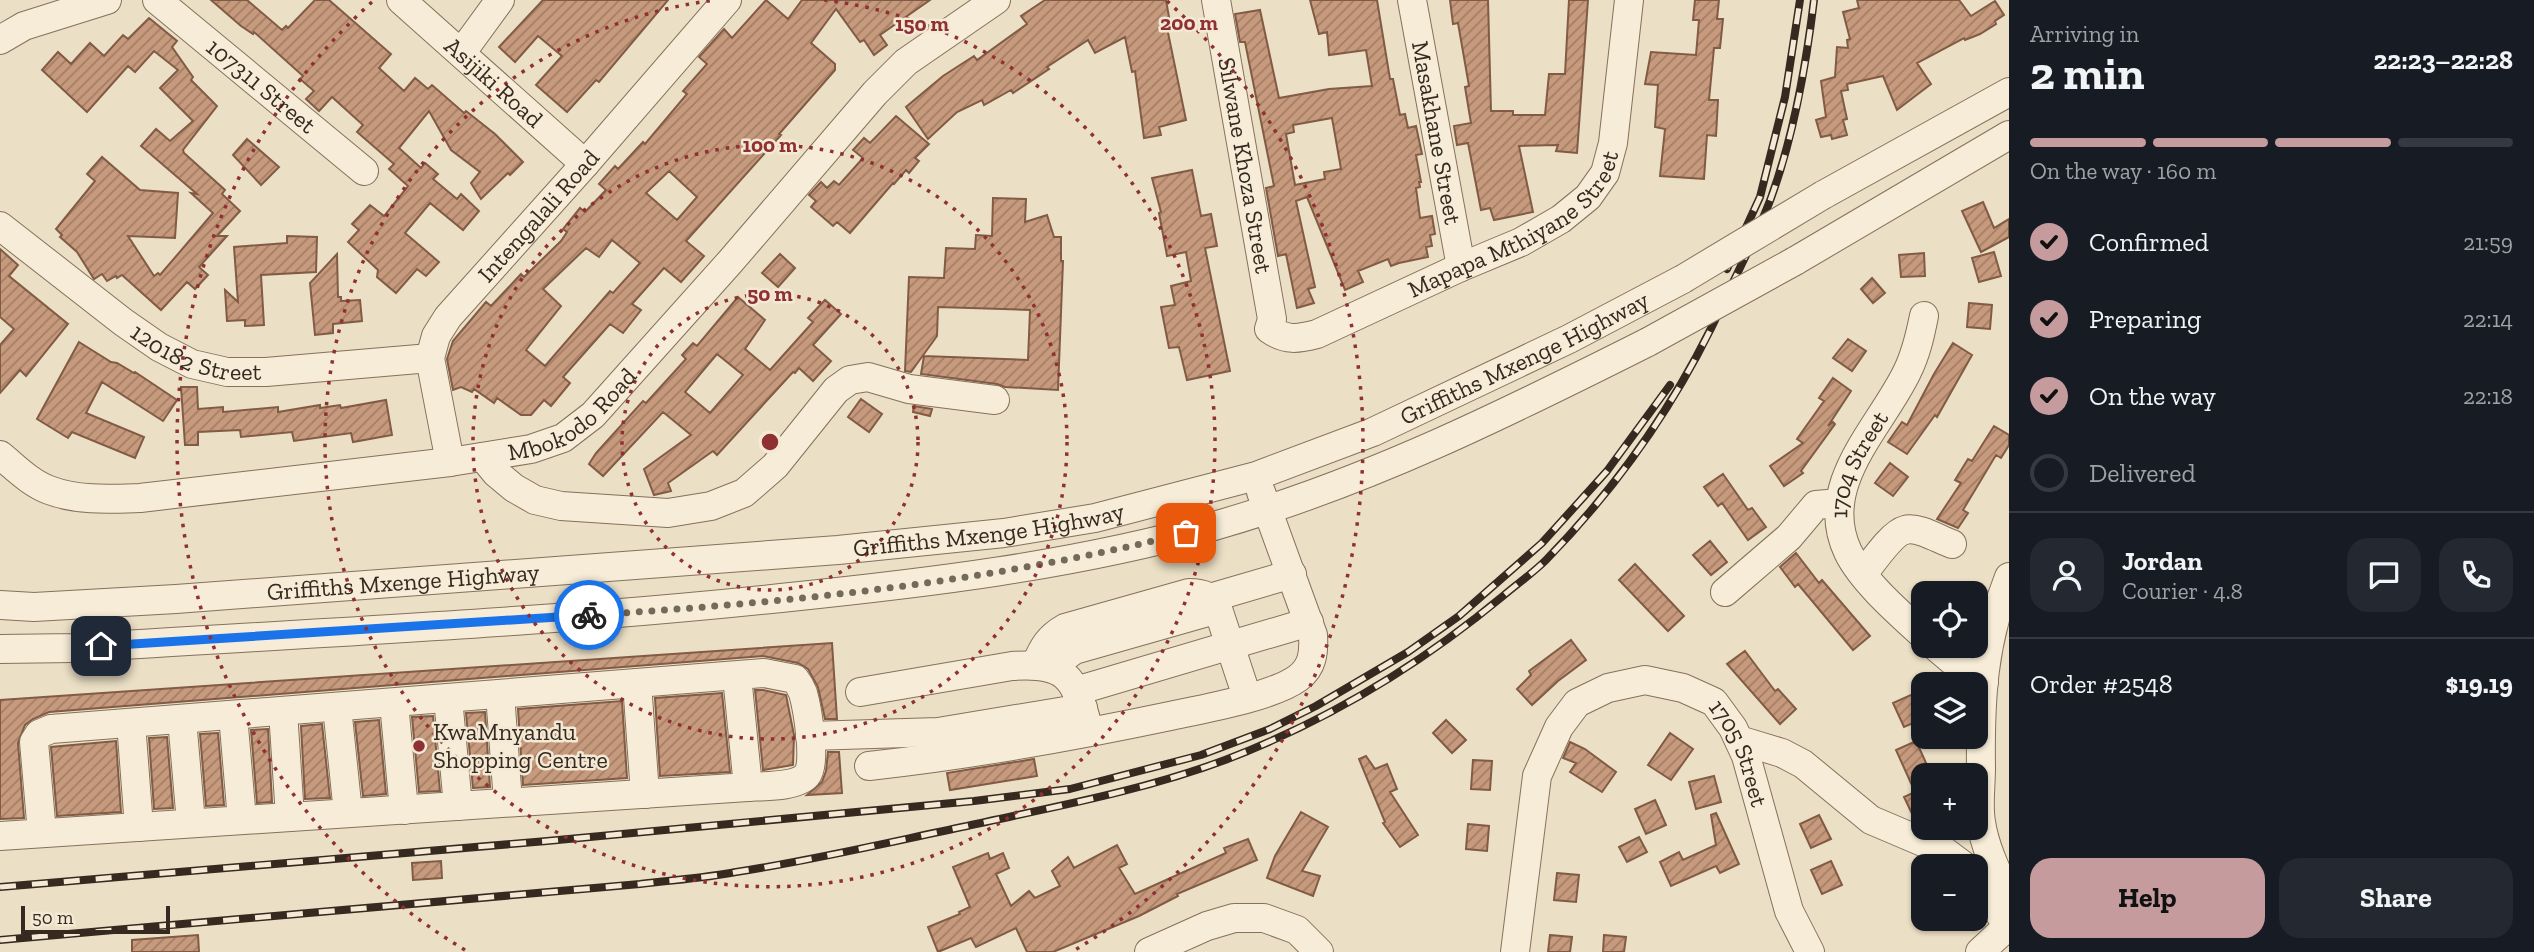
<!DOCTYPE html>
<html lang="en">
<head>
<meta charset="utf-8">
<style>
	:root { --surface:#171b24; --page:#242831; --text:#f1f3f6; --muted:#9ea1a6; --line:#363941; --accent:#c59b9e }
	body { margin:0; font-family:"Zilla Slab",serif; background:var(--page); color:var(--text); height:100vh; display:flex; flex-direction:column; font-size:26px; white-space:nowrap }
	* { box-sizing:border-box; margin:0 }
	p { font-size:23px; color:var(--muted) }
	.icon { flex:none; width:38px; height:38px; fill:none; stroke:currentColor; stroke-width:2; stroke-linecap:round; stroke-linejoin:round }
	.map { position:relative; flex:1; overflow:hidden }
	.details { display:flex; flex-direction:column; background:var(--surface); width:525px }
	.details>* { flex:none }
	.buttons { position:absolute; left:1911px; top:581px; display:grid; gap:14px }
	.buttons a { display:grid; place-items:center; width:77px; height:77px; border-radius:14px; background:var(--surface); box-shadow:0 2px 5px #0004; font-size:35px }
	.scale { position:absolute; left:21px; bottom:18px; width:149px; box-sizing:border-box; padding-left:7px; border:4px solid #36291f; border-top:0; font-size:19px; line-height:24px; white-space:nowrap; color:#36291f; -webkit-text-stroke:5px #f3e9d4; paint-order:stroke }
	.pin { position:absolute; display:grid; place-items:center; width:60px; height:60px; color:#fff; margin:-30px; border-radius:14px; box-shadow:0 4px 10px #0006 }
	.courier { position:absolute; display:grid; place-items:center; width:70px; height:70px; margin:-35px; border:5px solid #1a73e8; border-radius:50%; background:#fff; color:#222; box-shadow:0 2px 9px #0007 }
	.head em { font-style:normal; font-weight:800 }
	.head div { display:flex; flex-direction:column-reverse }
	.head { display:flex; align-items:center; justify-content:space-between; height:119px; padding:0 21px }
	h1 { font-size:46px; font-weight:800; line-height:52px }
	.bar { display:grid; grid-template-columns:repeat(4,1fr); gap:10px 7px; align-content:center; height:84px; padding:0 21px }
	.bar i { height:9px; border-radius:5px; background:var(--line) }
	.bar .active { background:var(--accent) }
	.bar p { grid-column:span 4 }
	.line { display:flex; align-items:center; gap:18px; padding:0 21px; border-top:2px solid var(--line) }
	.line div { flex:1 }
	.round { display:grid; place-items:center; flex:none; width:74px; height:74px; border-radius:21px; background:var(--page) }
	ol { padding:0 21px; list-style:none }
	li { display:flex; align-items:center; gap:21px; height:77px }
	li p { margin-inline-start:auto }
	li .icon { padding:7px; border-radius:50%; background:var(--accent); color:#111; stroke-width:4 }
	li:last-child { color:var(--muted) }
	li i { width:38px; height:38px; border:4px solid var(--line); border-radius:50% }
	.primary-button { display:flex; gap:14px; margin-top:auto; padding:14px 21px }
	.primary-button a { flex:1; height:80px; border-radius:21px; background:var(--accent); color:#111; font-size:28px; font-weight:800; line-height:80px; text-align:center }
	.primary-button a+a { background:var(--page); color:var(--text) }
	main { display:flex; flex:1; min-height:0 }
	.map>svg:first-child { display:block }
	.building { fill:url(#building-hatch); stroke:#825b44; stroke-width:2; fill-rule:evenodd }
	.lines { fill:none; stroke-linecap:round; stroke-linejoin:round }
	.minor-casing { stroke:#85715c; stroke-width:30 }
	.minor { stroke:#f6ecd7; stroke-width:28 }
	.rail-casing { stroke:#36291f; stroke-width:8 }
	.rail { stroke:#f3e9d4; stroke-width:5; stroke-dasharray:16; stroke-linecap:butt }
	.minor-bridge-casing { stroke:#85715c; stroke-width:30; stroke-linecap:butt }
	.minor-bridge { stroke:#f6ecd7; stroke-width:28 }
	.done { stroke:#756959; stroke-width:7; stroke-dasharray:0 12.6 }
	.route { stroke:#1a73e8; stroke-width:9 }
	.ring { fill:none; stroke:#8f3033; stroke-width:3.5; stroke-dasharray:3.5 7 }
	.poi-dot { fill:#8f3033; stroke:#f3e9d4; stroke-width:2.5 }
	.labels { text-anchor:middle; stroke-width:5; stroke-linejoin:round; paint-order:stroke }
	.street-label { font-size:24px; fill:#36291f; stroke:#f3e9d4 }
	.poi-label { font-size:24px; fill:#36291f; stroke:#f3e9d4; text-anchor:start }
	.centre { fill:#8f3033; stroke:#f3e9d4; stroke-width:3.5 }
	.ring-label { font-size:21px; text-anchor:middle; font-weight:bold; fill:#8f3033; stroke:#f3e9d4; stroke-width:5; stroke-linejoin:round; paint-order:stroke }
</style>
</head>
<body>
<main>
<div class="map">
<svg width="2009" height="952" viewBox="0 0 2009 952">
	<defs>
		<pattern id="building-hatch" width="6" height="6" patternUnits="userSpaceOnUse" patternTransform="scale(1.75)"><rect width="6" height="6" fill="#c79a7d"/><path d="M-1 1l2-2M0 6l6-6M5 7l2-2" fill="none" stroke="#a27e66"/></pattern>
	</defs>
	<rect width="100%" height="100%" fill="#ebdfc5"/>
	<path class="building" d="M211 0H247L282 30 286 26 288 28 315 0H329L391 54 379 68 404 91 415 78 428 89 432 85 464 113 466 111 495 134 523 162 510 175 508 173 481 199 471 183 480 172 451 150 429 111 399 148 421 168 425 163 438 174 433 179 457 199 461 194 479 211 463 230 430 203 405 233 439 262 426 276 417 269 396 293 377 277 378 270 348 242 359 230 352 224 370 205 384 216 408 186 389 169 394 164 357 132 363 125 332 97 319 111 306 99 314 91 300 79 303 76 254 32 253 34 241 26Z
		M543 0H668L599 82 596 80 567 112 536 85 562 56 538 36 515 62 499 47Z
		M766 0 788 19 802 0H930L880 35 887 45 874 55 864 40 860 42 836 9 811 43 835 64V70L779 134 781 135 686 241 704 256 681 282 664 268 632 304 641 310 623 333 610 324 563 377 570 383 551 406 544 400 531 415H521L497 398 494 403 474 389 472 392 461 387 453 390 447 359 453 341 486 302 491 306 521 274 524 277 561 241 567 232 563 229 580 208 585 212 606 190 599 184 615 166 618 169 643 142 645 144 687 94 683 91 707 64 699 57 724 29 732 38ZM669 171 697 197 677 220 646 193ZM612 240 640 263 613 293 610 291 545 366 526 350 561 306 543 289 586 248 599 257Z
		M1045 0H1166L1169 17 1165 18 1186 120 1159 127 1161 135 1144 138 1135 71 1132 72 1125 37 1095 53 1088 40 1047 67 1049 69 1013 93 1011 90 984 105 982 100 957 112 928 139 906 107 943 76 974 56 977 60 1027 24 1021 16Z
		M1310 0H1377L1390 79H1393L1400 115 1405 114 1408 128 1416 126 1422 154 1416 155 1421 182H1419L1420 187 1416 188 1420 218 1432 216 1435 234 1430 235 1432 246 1426 247 1428 257 1399 263 1391 266 1388 259 1358 271 1363 282 1345 290 1307 197 1296 201 1315 287 1308 289 1314 303 1297 308 1286 254 1278 256 1266 188 1274 186 1245 42H1240L1235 14 1260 10 1279 98 1329 89 1372 86 1366 50 1329 55 1327 32 1319 34ZM1332 118 1341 169 1324 172 1325 179 1295 185 1286 134 1294 132 1293 125Z
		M1450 0H1488L1491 111H1513V115H1545L1549 74H1565L1569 0H1588L1577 153 1556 151 1558 145 1519 146 1533 212 1494 220 1490 208 1481 210 1468 143 1457 145 1454 126 1471 123 1465 87 1469 86 1458 23 1453 24Z
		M1695 0H1719L1717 19H1723L1720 48H1714L1709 100H1718L1716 136 1707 135 1704 179 1660 176 1665 129 1655 127 1658 85 1645 84 1651 52 1696 55 1699 20H1693Z
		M1857 0H1959L1971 16 1995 1 2004 15 1995 21 1996 24 1980 34 1965 40 1964 38 1917 63 1931 84 1897 110 1883 76 1847 84 1848 90 1841 91 1847 119 1843 120 1847 135 1832 139 1831 135 1821 137 1816 120 1826 117 1821 81 1835 77 1837 47 1848 48 1847 40 1850 39 1843 12 1859 8Z
		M149 18 177 41 172 47 193 77 191 80 217 106 183 150 184 153 225 190 222 194 240 211 217 236H227L199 267 208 275 195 289 187 282 161 310 122 275 117 278 116 276 107 281 102 274 94 279 77 252 60 237 62 235 56 229 95 181 87 174 102 157 140 190 178 193 175 238 128 236 154 276 158 273 160 275 213 213 191 193 197 194 141 146 156 129 170 141 193 121 160 88 178 70 154 51 135 72 128 66 87 112 42 70 58 52 71 64 90 43 104 56 123 35 128 39Z
		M896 116 929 144 915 158 919 161 909 173 906 170 894 184 893 183 850 233 837 222 833 226 811 207 816 201 809 195 821 182 827 188 834 181 839 185 863 158 853 150 864 138 870 143Z
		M247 139 279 167 261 185 233 155Z
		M1192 170 1201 216 1211 214 1217 246 1205 248 1230 371 1187 380 1179 347 1169 348 1161 307 1175 305 1171 286 1191 281 1186 252 1167 256 1159 213 1161 212 1152 178Z
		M993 198 1026 199 1025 222 1047 215 1054 237H1061V261H1063L1058 390 1005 387 997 384 921 374 924 356 1028 360 1030 310 938 307 937 336 911 372 905 371 909 277 944 278 946 248 975 249 976 235 992 236Z
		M1983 202 1994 228 2009 219V237L1981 252 1962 211Z
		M287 236 317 237 316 272 261 275 264 325 245 326V320L227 321 225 290 238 302 234 247 287 243Z
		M0 249 18 265 9 276 68 324 26 376 20 370 0 393V345L14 329 0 317Z
		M1994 252 2001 276 1979 282 1972 258Z
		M1924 253 1925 276 1901 277 1899 255Z
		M337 254 338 297H341V301L360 300 362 321 333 324V333L315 335 310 283Z
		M780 254 795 268 778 287 762 273Z
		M1872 278 1885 293 1873 303 1861 289Z
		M738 297 765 320 745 349 770 370 813 322 808 318 825 300 841 314 813 345 831 361 813 381 799 368 795 373 793 372 717 455 713 451 668 483 671 491 654 495 644 469 691 435 663 412 603 476 589 464 596 453 643 401 646 403 686 359 682 355 693 343 697 346ZM717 354 743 375 710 413 685 392Z
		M1969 303 1992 305 1990 329 1967 327Z
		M1848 339 1866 351 1852 371 1833 358Z
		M79 342 111 362 117 363 134 373 135 372 177 400 163 421 102 382 86 413 144 437 135 458 72 432 68 438 37 419Z
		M1953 343 1972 355 1937 417 1935 415 1907 454 1888 442 1902 422 1907 425 1934 374Z
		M1833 378 1851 391 1828 426 1833 422 1835 424 1801 471 1803 473 1784 486 1770 466 1803 443 1797 439 1824 401 1819 398Z
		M181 387H197L198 409 223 407V412L278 407V412L320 405V408L340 405 341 408 386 400 392 435 353 442 351 433 294 441 292 432 241 437 240 430 198 432V445H185Z
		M861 399 882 414 869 432 848 417Z
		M914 406 932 409 930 416 913 412Z
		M1994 426 2009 435V445L2001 458 1996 455 1963 510 1968 513 1958 528 1937 519 1961 483 1955 480 1968 459 1972 461Z
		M1890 463 1908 477 1893 496 1875 483Z
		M1723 474 1748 510 1752 508 1766 527 1748 540 1722 503 1718 506 1704 487Z
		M1710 541 1727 562 1711 575 1693 555Z
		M1796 553 1819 583 1822 580 1870 636 1853 650 1798 584 1795 587 1780 567Z
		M1635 564 1684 616 1668 631 1619 580Z
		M1571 640 1586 660 1558 681 1532 705 1517 689 1531 675 1529 671Z
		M832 643 837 719H825L818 687 808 669 798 663 763 656 49 712 33 719 25 725 18 743 24 818 0 819V700Z
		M1745 651 1775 691 1778 689 1796 709 1780 724 1727 664Z
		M755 690H763L786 695 794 735 793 765 763 770Z
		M722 693 730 772 660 776 655 698Z
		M1913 694 1923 719 1904 727 1893 703Z
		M622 701 627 778 523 785 518 709Z
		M485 712 490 787 473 788 466 713Z
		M433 716 440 791 419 792 412 717Z
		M379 720 386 794 363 796 355 722Z
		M1446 720 1466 740 1452 753 1433 733Z
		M322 724 330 798 305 799 301 726Z
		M268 729 272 802 257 803 251 730Z
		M218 733 224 805 206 806 200 734Z
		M1670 733 1693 749 1671 780 1648 765Z
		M167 737 173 808 154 809 149 738Z
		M116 741 121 812 57 816 51 747Z
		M1916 741 1927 765 1923 767V824L1915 820 1904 797 1915 792 1896 750Z
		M1570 742 1585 749 1616 772 1602 792 1570 772 1576 763 1563 758Z
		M828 752H839L842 793 807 795 822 782 826 771Z
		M1366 756 1375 769 1387 764 1397 789 1390 792 1418 835 1400 847 1383 823 1385 822 1359 759Z
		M1034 759 1037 776 950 790 947 773Z
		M1473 760 1492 761 1490 790 1471 789Z
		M1714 776 1721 802 1696 809 1689 782Z
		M1655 800 1666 825 1646 834 1635 809Z
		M1301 812 1328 827 1302 871 1320 876 1313 896 1267 878 1275 856Z
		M1716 813 1739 864 1720 873 1716 866 1671 886 1660 862 1679 852 1683 860 1716 845 1711 815Z
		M1819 815 1831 839 1811 848 1800 824Z
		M1468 824 1489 826 1487 851 1466 849Z
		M1639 837 1647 852 1627 862 1619 847Z
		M1248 839 1257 860 1177 894 1178 896 1139 916 1053 952H1027L1016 928 976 947 971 938 938 952 928 927 960 914 959 912 970 907 953 867 988 853 990 859 1003 853 1009 868 996 874 1011 906 1029 891 1035 898 1060 886 1052 871 1068 857 1074 868 1117 845 1127 864 1119 868 1135 894 1226 853 1224 848Z
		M441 861 442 878 413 880 412 863Z
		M1831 861 1842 885 1822 894 1811 870Z
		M1557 873 1579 875 1576 902 1554 900Z
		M198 935 199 952H132V940Z
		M1550 935 1572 937 1570 952H1548Z
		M1604 935 1626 937 1624 952H1603Z"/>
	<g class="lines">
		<g class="minor-casing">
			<g id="minor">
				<path id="s1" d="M157 0 364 171"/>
				<path id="s2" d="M401 0 585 164"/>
				<path id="s3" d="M1216 0 1272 319 1269 329C1286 341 1298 339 1317 334L1461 267 1521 242 1561 219 1588 197 1605 173 1613 143 1629 0"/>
				<path id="s4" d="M1412 0 1461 267"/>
				<path d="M0 40 24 26 107 0"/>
				<path d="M462 52 500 0"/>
				<path d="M1823 195 2009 92"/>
				<path id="s5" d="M0 226 123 322 159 347 192 364 227 372H266L430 358"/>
				<path d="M1795 261 2009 135"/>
				<path id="s6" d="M0 455C15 467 30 483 49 490 78 501 110 499 140 498L450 462 531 449 563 438 593 415 730 262 875 93 906 62 996 0"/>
				<path d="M483 457 496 473 514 488 535 500 561 506 668 513 711 506 744 493 775 466 836 390 850 380 868 377 909 389 995 400"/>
				<path id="s7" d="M450 462 430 358 436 336 448 317 585 164 727 0"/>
				<path d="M1863 574C1872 563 1892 533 1905 530 1918 526 1940 540 1952 544"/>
				<path d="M2009 577C1983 642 1980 699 1981 768 1981 786 1978 805 1981 822 1985 849 1998 874 2009 898"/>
				<path d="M1725 592 1789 537 1816 505 1839 503"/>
				<path d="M1210 598 1292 574"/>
				<path id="s8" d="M0 605 34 607 176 599 838 550 1004 533 1095 518 1256 476 1373 432 1569 339 1683 279"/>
				<path id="s9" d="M1923 635C1899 613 1862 581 1848 552 1816 485 1880 428 1907 372 1916 354 1920 336 1924 316"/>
				<path d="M1935 646 1961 668 1984 682"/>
				<path d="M0 649 74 648C309 633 546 623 781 598 926 583 1072 566 1214 526 1366 483 1507 413 1648 342"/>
				<path d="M1036 664C1043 647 1049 637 1065 628L1189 593C1203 593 1212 596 1218 609L1247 697"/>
				<path d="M1051 668 1074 650 1218 609"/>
				<path d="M737 676 748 787"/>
				<path d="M637 683 645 794"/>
				<path d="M1076 691 1309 622"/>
				<path d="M860 692 1012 666C1065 662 1075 676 1088 727"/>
				<path d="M500 694 508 802"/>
				<path d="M448 698 458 806"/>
				<path d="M394 703 404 810"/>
				<path d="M337 707 348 813"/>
				<path d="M283 711 290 817"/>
				<path d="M233 715 242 820"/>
				<path d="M182 719 191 823"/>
				<path d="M131 723 139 827"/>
				<path d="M810 736 938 732 1083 708"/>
				<path d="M1739 740 1782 753 1803 764 1871 820 1944 851 1964 866"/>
				<path d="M869 766C971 755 1070 737 1170 716 1203 709 1272 697 1298 678 1313 667 1314 652 1313 635L1261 492"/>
				<path d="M0 836C250 820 499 803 748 787 763 786 797 787 807 775 817 764 807 707 803 693 801 688 798 683 795 679L764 673 51 729 39 734 34 742 42 833"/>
				<path d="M1976 879 2008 926"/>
				<path d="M1149 952 1207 926 1234 918H1264L1297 930 1319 952"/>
				<path id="s10" d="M1515 952 1537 776 1559 727 1577 703 1608 688 1645 680 1683 688 1714 702 1733 728 1746 756 1789 911 1810 952"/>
				<path d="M1980 952 2009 925"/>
			</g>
		</g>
		<use href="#minor" class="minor"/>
		<g class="rail-casing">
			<path id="rail" d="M1727 269 1760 197 1785 97 1800 0
				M0 887 547 841 974 801 1070 789 1201 755 1270 729 1316 706 1408 652 1459 616 1542 543 1607 471 1670 385
				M0 940 640 884C672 880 705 878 736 872 814 860 890 842 967 826 1053 807 1142 791 1225 760 1327 721 1420 665 1503 596 1517 584 1533 573 1546 560 1621 483 1680 398 1724 301 1740 267 1758 233 1771 198 1794 135 1806 66 1814 0"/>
		</g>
		<use href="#rail" class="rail"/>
		<g class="minor-bridge-casing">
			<path id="minor-bridge" d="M1683 279 1823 195
				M1648 342 1795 261"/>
		</g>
		<use href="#minor-bridge" class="minor-bridge"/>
	</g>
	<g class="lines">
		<path class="done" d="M589 615C789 603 991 582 1186 533"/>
		<path class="route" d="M101 646 589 615"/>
	</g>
	<g class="ring">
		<circle cx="770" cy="442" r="148"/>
		<circle cx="770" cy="442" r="297"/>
		<path d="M824 0A445 445 0 1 1 716 0"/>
		<path d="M465 950A593 593 0 0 1 373 1M1167 1A593 593 0 0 1 1075 950"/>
	</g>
	<circle class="poi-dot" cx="419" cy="746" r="7"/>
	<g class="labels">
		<g class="street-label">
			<text dy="8" stroke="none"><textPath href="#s2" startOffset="124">Asijiki Road</textPath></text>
			<text dy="8" stroke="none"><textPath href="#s1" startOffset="135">107311 Street</textPath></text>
			<text dy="8" stroke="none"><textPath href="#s4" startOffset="135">Masakhane Street</textPath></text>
			<text dy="8" stroke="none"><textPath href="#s3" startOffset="168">Silwane Khoza Street</textPath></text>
			<text dy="8" stroke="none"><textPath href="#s7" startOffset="287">Intengalali Road</textPath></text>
			<text dy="8" stroke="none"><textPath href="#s3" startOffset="614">Mapapa Mthiyane Street</textPath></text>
			<text dy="8" stroke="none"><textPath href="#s5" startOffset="238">120182 Street</textPath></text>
			<text dy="8" stroke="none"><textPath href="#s8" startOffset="1559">Griffiths Mxenge Highway</textPath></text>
			<text dy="8" stroke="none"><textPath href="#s6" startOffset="600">Mbokodo Road</textPath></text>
			<text dy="8" stroke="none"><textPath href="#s9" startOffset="205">1704 Street</textPath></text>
			<text dy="8" stroke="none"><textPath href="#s8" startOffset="992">Griffiths Mxenge Highway</textPath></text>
			<text dy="8" stroke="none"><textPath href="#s8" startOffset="404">Griffiths Mxenge Highway</textPath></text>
			<text dy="8" stroke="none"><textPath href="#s10" startOffset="464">1705 Street</textPath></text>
		</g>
		<g class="poi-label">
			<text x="433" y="740">KwaMnyandu<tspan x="433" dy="28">Shopping Centre</tspan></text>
		</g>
	</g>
	<circle cx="770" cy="442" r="10" class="centre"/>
	<g class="ring-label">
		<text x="1189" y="30">200 m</text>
		<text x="922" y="31">150 m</text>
		<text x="770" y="152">100 m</text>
		<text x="770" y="301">50 m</text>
	</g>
</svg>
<div class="buttons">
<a><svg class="icon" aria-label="locate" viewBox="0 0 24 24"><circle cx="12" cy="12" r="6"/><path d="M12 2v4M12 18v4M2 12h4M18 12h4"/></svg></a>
<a><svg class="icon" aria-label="layers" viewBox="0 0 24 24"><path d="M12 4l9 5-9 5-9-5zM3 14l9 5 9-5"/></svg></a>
<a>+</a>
<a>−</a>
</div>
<div class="scale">50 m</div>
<div class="pin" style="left:1186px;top:533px;background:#ea580c"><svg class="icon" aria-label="bag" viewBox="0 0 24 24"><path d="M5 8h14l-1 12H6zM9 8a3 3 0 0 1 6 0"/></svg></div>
<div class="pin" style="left:101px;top:646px;background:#1f2937"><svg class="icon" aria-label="home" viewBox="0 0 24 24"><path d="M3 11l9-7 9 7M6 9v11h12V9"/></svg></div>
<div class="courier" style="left:589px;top:615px"><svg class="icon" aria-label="bike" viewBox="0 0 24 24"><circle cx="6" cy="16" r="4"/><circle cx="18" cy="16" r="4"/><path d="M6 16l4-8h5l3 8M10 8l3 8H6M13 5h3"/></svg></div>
</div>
<section class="details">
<div class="head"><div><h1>2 min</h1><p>Arriving in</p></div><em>22:23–22:28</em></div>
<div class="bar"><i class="active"></i><i class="active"></i><i class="active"></i><i></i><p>On the way · 160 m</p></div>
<ol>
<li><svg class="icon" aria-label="check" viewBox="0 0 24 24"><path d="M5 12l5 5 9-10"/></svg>Confirmed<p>21:59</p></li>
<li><svg class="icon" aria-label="check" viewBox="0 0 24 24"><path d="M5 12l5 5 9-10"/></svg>Preparing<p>22:14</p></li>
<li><svg class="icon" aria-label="check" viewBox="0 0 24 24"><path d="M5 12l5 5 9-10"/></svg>On the way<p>22:18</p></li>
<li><i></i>Delivered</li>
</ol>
<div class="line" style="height:126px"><a class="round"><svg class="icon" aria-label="person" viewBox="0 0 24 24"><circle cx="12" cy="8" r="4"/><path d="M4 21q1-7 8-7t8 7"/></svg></a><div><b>Jordan</b><p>Courier · 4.8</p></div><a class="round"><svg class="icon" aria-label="chat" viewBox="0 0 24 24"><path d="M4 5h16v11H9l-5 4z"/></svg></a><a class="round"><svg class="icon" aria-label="phone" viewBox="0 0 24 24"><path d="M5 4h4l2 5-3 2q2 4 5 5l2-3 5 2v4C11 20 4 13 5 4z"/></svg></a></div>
<div class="line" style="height:91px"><div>Order #2548</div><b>$19.19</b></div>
<div class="primary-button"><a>Help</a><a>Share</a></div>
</section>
</main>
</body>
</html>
